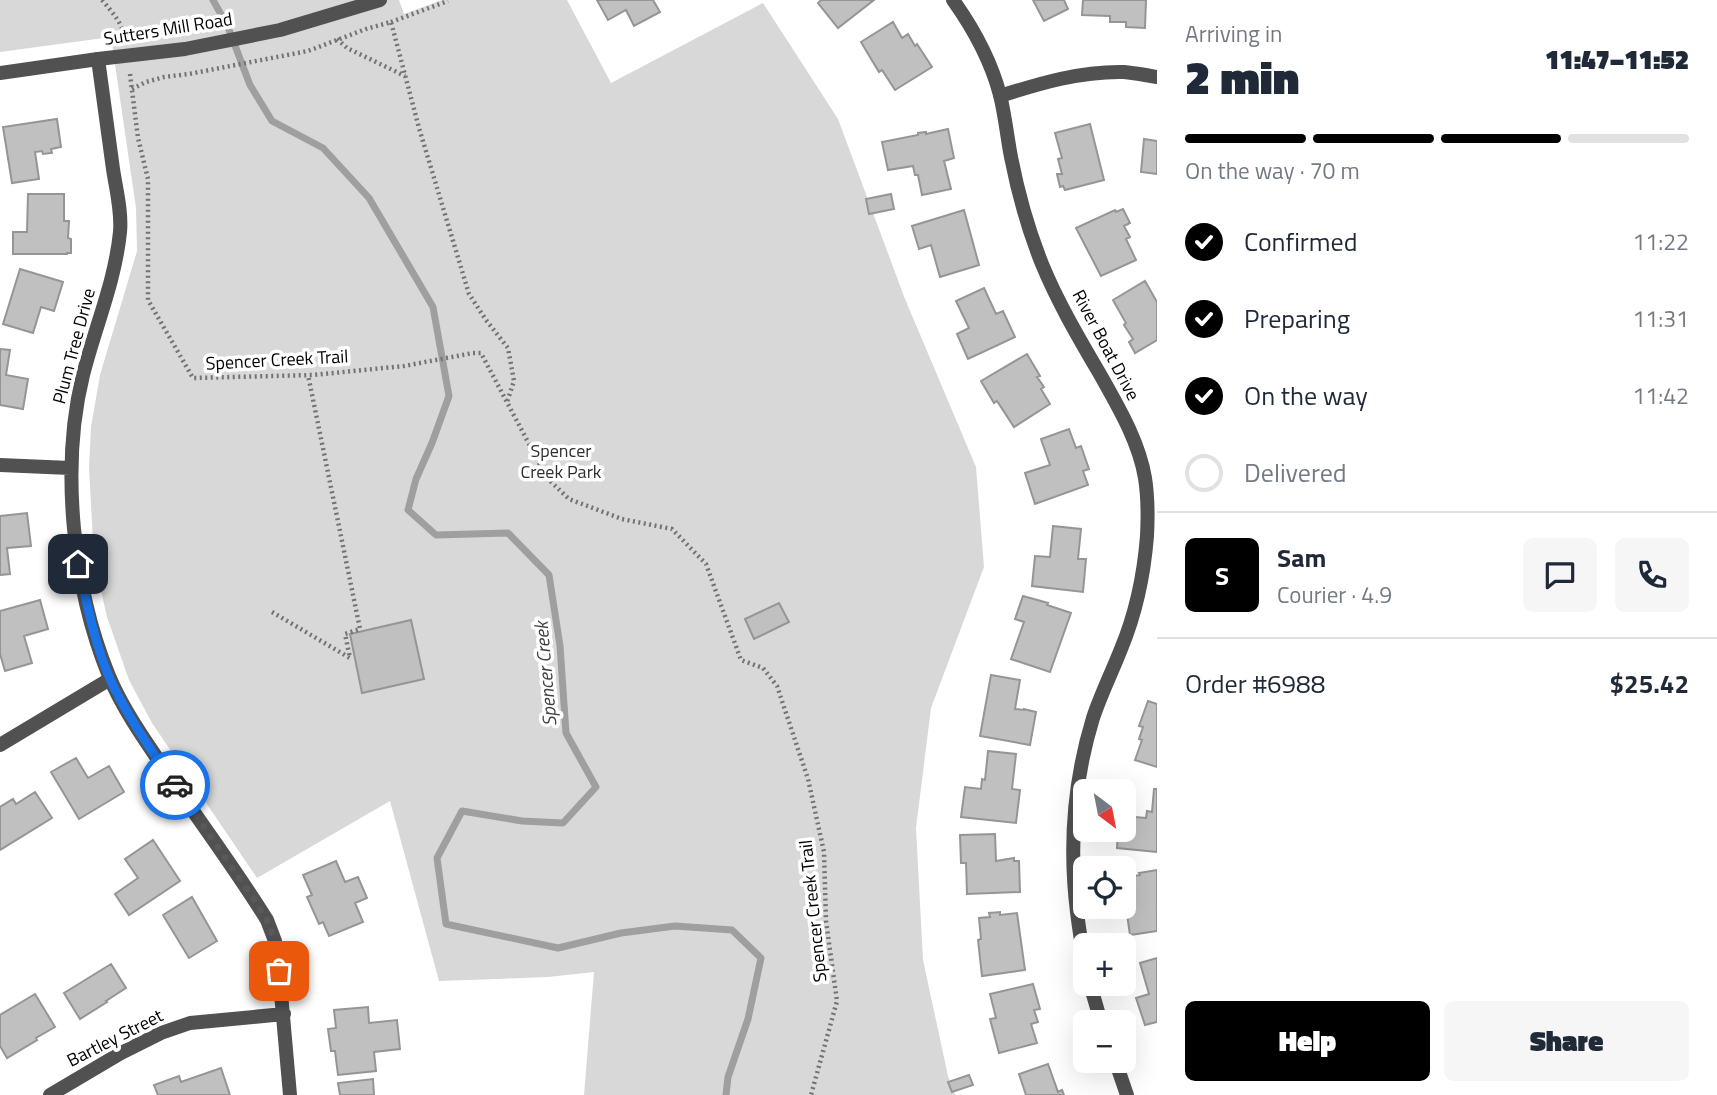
<!DOCTYPE html>
<html lang="en">
<head>
<meta charset="utf-8">
<style>
	:root { --surface:#fff; --page:#f6f6f7; --text:#1f2937; --muted:#747a83; --line:#e0e1e3; --accent:#000 }
	body { margin:0; font-family:"Titillium Web",sans-serif; background:var(--page); color:var(--text); height:100vh; display:flex; flex-direction:column; font-size:26px; white-space:nowrap }
	* { box-sizing:border-box; margin:0 }
	p { font-size:23px; color:var(--muted) }
	.icon { flex:none; width:38px; height:38px; fill:none; stroke:currentColor; stroke-width:2; stroke-linecap:round; stroke-linejoin:round }
	.map { position:relative; flex:1; overflow:hidden }
	.sheet { display:flex; flex-direction:column; background:var(--surface); width:560px }
	.sheet>* { flex:none }
	.needle { width:46px; rotate:148deg }
	.controls { position:absolute; left:1073px; top:779px; display:grid; gap:14px }
	.controls a { display:grid; place-items:center; width:63px; height:63px; border-radius:10px; background:var(--surface); box-shadow:0 7px 28px #0002; font-size:35px }
	.pin { position:absolute; display:grid; place-items:center; width:60px; height:60px; color:#fff; margin:-30px; border-radius:14px; box-shadow:0 4px 10px #0006 }
	.courier { position:absolute; display:grid; place-items:center; width:70px; height:70px; margin:-35px; border:5px solid #1a73e8; border-radius:50%; background:#fff; color:#222; box-shadow:0 2px 9px #0007 }
	.overview em { font-style:normal; font-weight:800 }
	.overview div { display:flex; flex-direction:column-reverse }
	.overview { display:flex; align-items:center; justify-content:space-between; height:119px; padding:0 28px }
	h1 { font-size:46px; font-weight:800; line-height:52px }
	.bar { display:grid; grid-template-columns:repeat(4,1fr); gap:10px 7px; align-content:center; height:84px; padding:0 28px }
	.bar i { height:9px; border-radius:5px; background:var(--line) }
	.bar .on { background:var(--accent) }
	.bar p { grid-column:span 4 }
	.line { display:flex; align-items:center; gap:18px; padding:0 28px; border-top:2px solid var(--line) }
	.line div { flex:1 }
	.round { display:grid; place-items:center; flex:none; width:74px; height:74px; border-radius:10px; background:var(--page) }
	ol { padding:0 28px; list-style:none }
	li { display:flex; align-items:center; gap:21px; height:77px }
	li p { margin-inline-start:auto }
	li .icon { padding:7px; border-radius:50%; background:var(--accent); color:#fff; stroke-width:4 }
	li:last-child { color:var(--muted) }
	li i { width:38px; height:38px; border:4px solid var(--line); border-radius:50% }
	.primary-button { display:flex; gap:14px; margin-top:auto; padding:14px 28px }
	.primary-button a { flex:1; height:80px; border-radius:10px; background:var(--accent); color:#fff; font-size:28px; font-weight:800; line-height:80px; text-align:center }
	.primary-button a+a { background:var(--page); color:var(--text) }
	main { display:flex; flex:1; min-height:0 }
	.map>svg:first-child { display:block }
	.green { fill:#d8d8d8 }
	.lines { fill:none; stroke-linecap:round; stroke-linejoin:round }
	.stream { stroke:#9f9f9f; stroke-width:7 }
	.building { fill:#c0c0c0; stroke:#959595; stroke-width:2 }
	.path { stroke:#737373; stroke-width:4.5; stroke-dasharray:2 3.5; stroke-linecap:butt }
	.minor { stroke:#515151; stroke-width:14 }
	.tertiary { stroke:#515151; stroke-width:14 }
	.done { stroke:#595959; stroke-width:7; stroke-dasharray:0 12.6 }
	.route { stroke:#1a73e8; stroke-width:9 }
	.labels { text-anchor:middle; stroke-width:7; stroke-linejoin:round; paint-order:stroke }
	.street-label { font-size:18px; fill:#000; stroke:#fff }
	.park-label { font-size:18px; fill:#2f2f2f; stroke:#fff }
	.water-label { font-size:19px; font-style:italic; fill:#404040; stroke:#fff }
</style>
</head>
<body>
<main>
<div class="map">
<svg width="1157" height="1095" viewBox="0 0 1157 1095">
	<rect width="100%" height="100%" fill="#fff"/>
	<path class="green" d="M0 0H399L404 14 442 0H567L611 83 763 3 838 119 905 299 976 467 984 567 931 708 916 828 923 960 948 1076 955 1095H584L594 972 548 977 439 981 390 801 257 878 152 723 129 680 107 617 94 559 89 468 91 427 100 375 137 251 136 208 111 37 0 52Z"/>
	<g class="lines">
		<path class="stream" d="M213 0 228 27 250 85 272 121 323 148 369 198 433 307 449 396 432 443 416 479 408 510 436 535 508 533 549 575 560 646 566 733 596 787 563 823 522 821 462 811 437 858 446 924 558 948 621 933 675 926 732 930 761 958 748 1019 728 1077 726 1095"/>
	</g>
	<path class="building" d="M597 0H653L660 12 634 26 626 10 608 20Z
		M821 0H874L838 28 818 3Z
		M1033 0H1064L1068 9 1044 21Z
		M1083 0H1146L1145 28 1126 27V22H1110V16L1082 15Z
		M893 22 902 38 908 34 915 46 917 44 932 67 895 90 882 70 879 72 861 42Z
		M57 119 61 147 51 149 52 153 43 154 42 151 35 152 39 179 12 183 3 127Z
		M1090 124 1104 180 1065 190 1063 186 1060 187 1057 174H1062L1058 159 1062 158 1055 133Z
		M948 129 954 158 944 161 951 189 922 195 918 175H915L913 166 888 170 882 142 918 135V133L926 132V134Z
		M1144 139 1157 141V174L1141 172Z
		M28 194H64V221H69L68 238 71 239V253H67V254H13V232H27Z
		M891 194 894 209 869 214 866 199Z
		M1123 209 1130 223 1124 226 1130 237 1126 239 1136 260 1101 276 1076 228 1115 210 1116 212Z
		M964 210 979 265 940 277 931 245 919 249 912 226Z
		M20 269 63 282 54 311 41 307 33 333 3 324Z
		M1145 281 1157 302V340L1135 353 1129 342 1133 339 1124 325 1126 323 1113 300Z
		M984 288 996 314 1003 311 1015 337 968 359 957 334 969 328 956 301Z
		M0 349 10 350 6 375 28 379 23 409 0 405Z
		M1027 354 1040 376 1037 377 1044 387 1041 389 1050 404 1014 427 997 401 994 403 981 381Z
		M1069 429 1076 448 1081 446 1089 469 1083 471 1088 485 1035 504 1025 473 1050 465 1041 439Z
		M27 513 31 546 7 548 10 574 0 575V516Z
		M1053 526 1081 529 1078 559H1086L1083 592 1032 586 1035 556 1050 557Z
		M1023 596 1048 603 1047 605 1071 613 1050 672 1011 659 1024 622 1015 619Z
		M40 600 48 629 24 636 32 663 5 671 0 654V611Z
		M779 603 789 622 754 639 745 619Z
		M411 620 424 679 362 693 350 634Z
		M991 675 1020 680 1015 709 1024 710V709L1036 712 1030 745 980 736Z
		M1148 701 1157 704V767L1135 760 1142 740 1139 739 1143 727 1139 726Z
		M988 751 1016 754 1012 789 1020 790 1016 823 961 817 965 787 981 789 982 779 985 780Z
		M76 758 88 778 109 766 124 792 79 819 51 772Z
		M1154 789H1157V852L1117 848 1118 830H1124V816L1146 818 1147 811 1152 812Z
		M35 792 52 818 0 850V807L13 799 16 804Z
		M995 834 996 861 1014 858V861H1019L1020 892 967 894 966 863H961L960 835Z
		M153 840 180 881 129 915 115 894 138 878 125 859Z
		M336 861 345 882 358 877 367 898 355 903 363 922 329 936 323 922 319 924 307 897 312 895 303 875Z
		M1157 870V931L1130 935 1127 914H1123L1122 906H1124V878L1140 875 1139 873Z
		M192 897 217 941 189 958 163 915Z
		M1000 912V915L1017 913 1025 970 982 976 978 940 981 939 979 918 990 917 989 913Z
		M1157 958V1022L1145 1025 1136 998 1149 994 1140 963Z
		M111 964 126 988 106 1001 107 1002 80 1019 64 993Z
		M1033 984 1040 1009 1034 1010 1038 1022 1031 1024 1037 1043 999 1053 990 1019 996 1018 990 994Z
		M35 994 55 1027 36 1038 37 1040 7 1058 0 1046V1015Z
		M368 1007 369 1023 397 1020 400 1049 374 1052 376 1071 338 1075 335 1051H331L328 1029 336 1028 334 1010Z
		M1048 1064 1058 1092 1062 1090 1064 1095H1026L1019 1074Z
		M221 1068 230 1095H158L154 1085 179 1076 181 1082Z
		M969 1075 973 1085 952 1092 948 1082Z
		M373 1079 374 1095H340L338 1083Z"/>
	<g class="lines">
		<path class="path" d="M102 0C113 13 123 24 126 41
			M391 22 448 1
			M337 39 347 48 405 76
			M130 74 138 138 148 179V300L193 378 313 375 404 366 473 353H481L547 478 569 499 622 519 672 529 706 564 741 660 763 668 777 686 808 779 824 852 826 921 837 1001 811 1095
			M132 89 146 82 164 77 189 74 308 51 366 29 391 22 419 128 469 294 486 320 508 348 514 381 507 402
			M272 612 350 658 345 634 360 629 308 375"/>
		<path class="minor" d="M953 0C973 28 991 61 1000 95 1005 115 1007 136 1011 157 1018 193 1028 229 1042 264 1058 303 1080 340 1101 376 1119 408 1139 442 1145 478 1148 497 1148 517 1147 536 1144 574 1136 613 1121 649 1112 672 1101 694 1093 718 1074 780 1069 847 1077 912 1079 929 1082 947 1085 964
			M98 59C103 96 108 133 113 169 116 189 122 212 120 232 115 282 95 327 83 375 60 468 73 588 109 676 121 705 140 733 157 758 193 813 233 865 267 920L275 941 279 971 290 1095
			M1000 96C1041 83 1081 71 1124 72 1135 73 1146 75 1157 77
			M0 465 70 468
			M0 745 110 679
			M1090 984 1101 1022
			M1115 1060 1127 1095
			M50 1095 121 1053 161 1033 190 1023 284 1014"/>
		<path class="tertiary" d="M0 73 98 59 185 49 280 30 380 0"/>
	</g>
	<g class="lines">
		<path class="done" d="M175 785 253 898 267 920 275 941 279 971"/>
		<path class="route" d="M78 564C87 603 94 642 110 679 127 716 152 751 175 785"/>
	</g>
	<g class="labels">
		<g class="street-label">
			<text transform="translate(168 29) rotate(-9)" y="6">Sutters Mill Road</text>
			<text transform="translate(1106 345) rotate(62)" y="6">River Boat Drive</text>
			<text transform="translate(74 346) rotate(-75)" y="6">Plum Tree Drive</text>
			<text transform="translate(277 360) rotate(-3)" y="6">Spencer Creek Trail</text>
			<text transform="translate(813 911) rotate(-96)" y="6">Spencer Creek Trail</text>
			<text transform="translate(115 1038) rotate(-27)" y="6">Bartley Street</text>
		</g>
		<g class="park-label">
			<text x="561" y="457">Spencer<tspan x="561" dy="21">Creek Park</tspan></text>
		</g>
		<g class="water-label">
			<text transform="translate(545 674) rotate(-95)" y="7">Spencer Creek</text>
		</g>
	</g>
</svg>
<div class="controls">
<a><svg class="needle" viewBox="-14 -14 28 28"><path d="M0-13l5 13h-10z" fill="#e53935"/><path d="M0 13l5-13h-10z" fill="#747a83"/></svg></a>
<a><svg class="icon" aria-label="locate" viewBox="0 0 24 24"><circle cx="12" cy="12" r="6"/><path d="M12 2v4M12 18v4M2 12h4M18 12h4"/></svg></a>
<a>+</a>
<a>−</a>
</div>
<div class="pin" style="left:279px;top:971px;background:#ea580c"><svg class="icon" aria-label="bag" viewBox="0 0 24 24"><path d="M5 8h14l-1 12H6zM9 8a3 3 0 0 1 6 0"/></svg></div>
<div class="pin" style="left:78px;top:564px;background:#1f2937"><svg class="icon" aria-label="home" viewBox="0 0 24 24"><path d="M3 11l9-7 9 7M6 9v11h12V9"/></svg></div>
<div class="courier" style="left:175px;top:785px"><svg class="icon" aria-label="car" viewBox="0 0 24 24"><path d="M5 17H2v-5l4-1 3-4h7l3 4 3 1v5h-3M9 17h6M6 11h13"/><circle cx="7" cy="17" r="2"/><circle cx="17" cy="17" r="2"/></svg></div>
</div>
<section class="sheet">
<div class="overview"><div><h1>2 min</h1><p>Arriving in</p></div><em>11:47–11:52</em></div>
<div class="bar"><i class="on"></i><i class="on"></i><i class="on"></i><i></i><p>On the way · 70 m</p></div>
<ol>
<li><svg class="icon" aria-label="check" viewBox="0 0 24 24"><path d="M5 12l5 5 9-10"/></svg>Confirmed<p>11:22</p></li>
<li><svg class="icon" aria-label="check" viewBox="0 0 24 24"><path d="M5 12l5 5 9-10"/></svg>Preparing<p>11:31</p></li>
<li><svg class="icon" aria-label="check" viewBox="0 0 24 24"><path d="M5 12l5 5 9-10"/></svg>On the way<p>11:42</p></li>
<li><i></i>Delivered</li>
</ol>
<div class="line" style="height:126px"><b class="round" style="background:var(--accent);color:#fff">S</b><div><b>Sam</b><p>Courier · 4.9</p></div><a class="round"><svg class="icon" aria-label="chat" viewBox="0 0 24 24"><path d="M4 5h16v11H9l-5 4z"/></svg></a><a class="round"><svg class="icon" aria-label="phone" viewBox="0 0 24 24"><path d="M5 4h4l2 5-3 2q2 4 5 5l2-3 5 2v4C11 20 4 13 5 4z"/></svg></a></div>
<div class="line" style="height:91px"><div>Order #6988</div><b>$25.42</b></div>
<div class="primary-button"><a>Help</a><a>Share</a></div>
</section>
</main>
</body>
</html>
